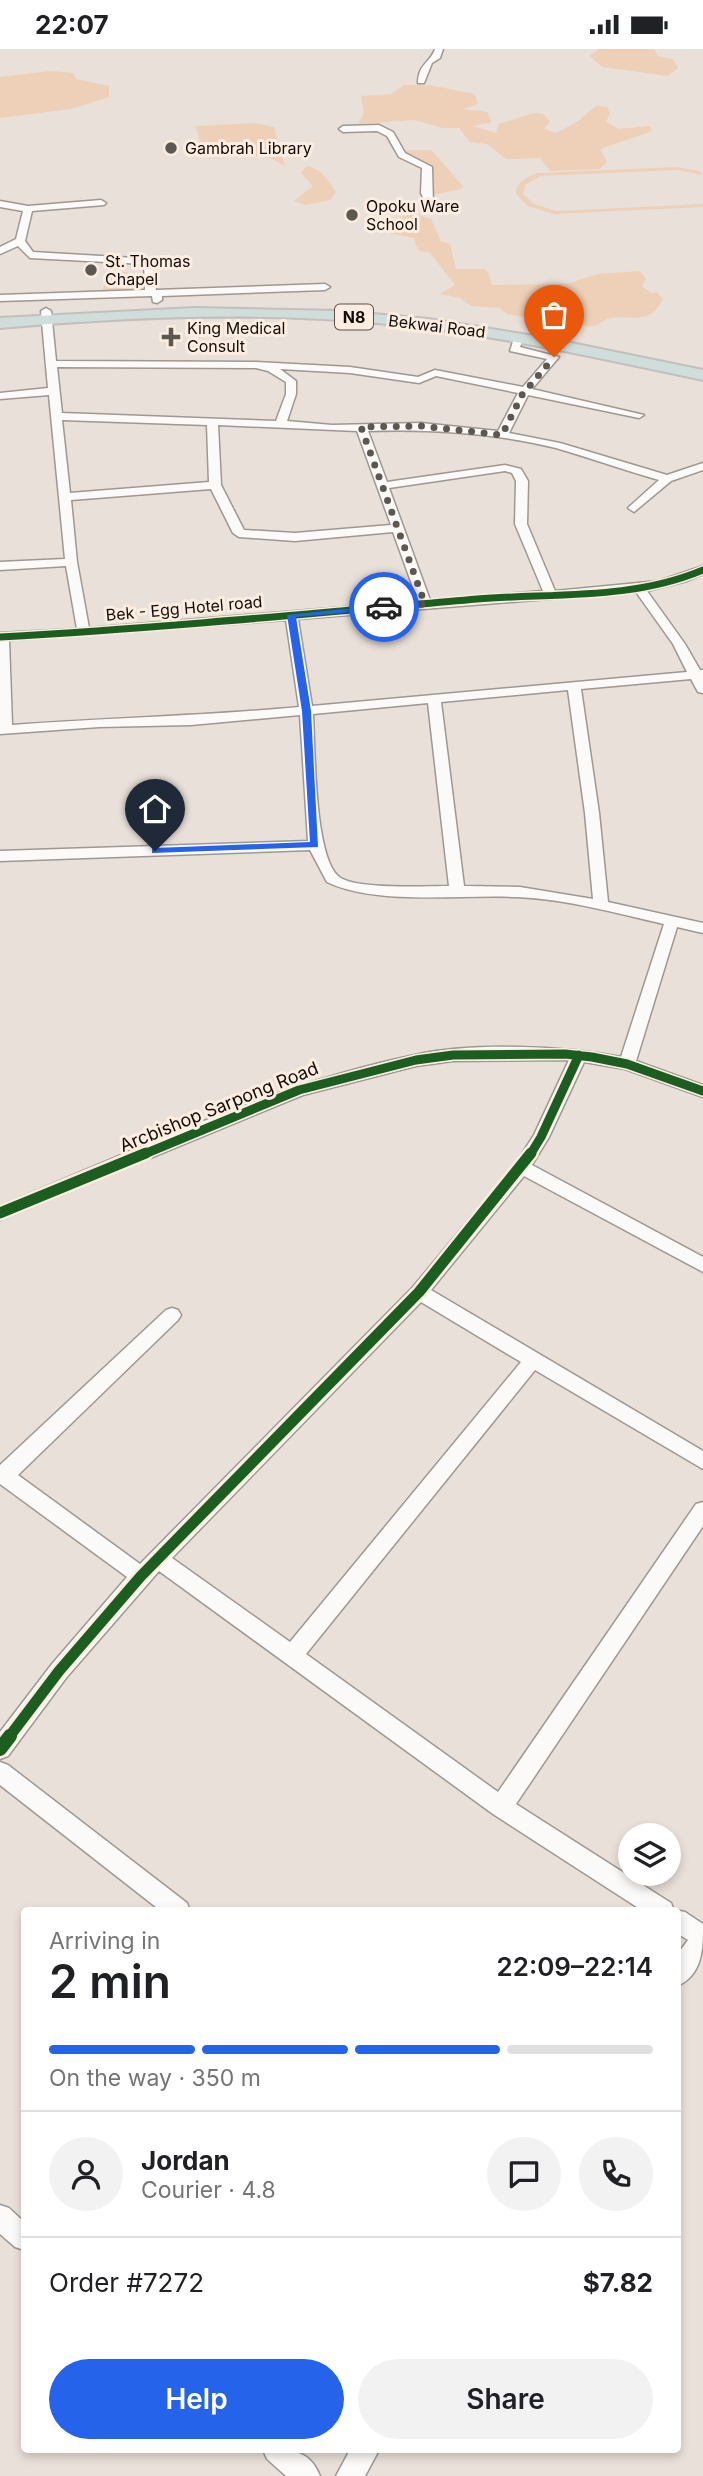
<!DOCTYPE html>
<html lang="en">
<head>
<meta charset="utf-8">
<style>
	:root { --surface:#fff; --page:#f2f2f2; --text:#202124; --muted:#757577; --line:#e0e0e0; --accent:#2563eb }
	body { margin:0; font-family:Inter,sans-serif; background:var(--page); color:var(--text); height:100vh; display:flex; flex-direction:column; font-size:26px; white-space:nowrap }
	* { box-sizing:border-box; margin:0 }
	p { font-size:23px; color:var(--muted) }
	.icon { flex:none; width:38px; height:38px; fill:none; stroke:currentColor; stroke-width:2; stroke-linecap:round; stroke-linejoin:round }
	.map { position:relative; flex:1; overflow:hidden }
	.sheet { position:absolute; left:21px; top:1858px; width:660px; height:546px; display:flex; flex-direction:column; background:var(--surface); border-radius:7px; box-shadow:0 4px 10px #0003 }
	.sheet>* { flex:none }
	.buttons { position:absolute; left:618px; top:1774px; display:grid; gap:14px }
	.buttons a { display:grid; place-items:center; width:63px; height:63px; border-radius:50%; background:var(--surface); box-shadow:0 4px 10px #0003; font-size:35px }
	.pin { position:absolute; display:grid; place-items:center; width:60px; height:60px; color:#fff; margin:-72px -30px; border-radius:50% 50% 50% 0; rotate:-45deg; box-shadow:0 0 7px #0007 }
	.pin .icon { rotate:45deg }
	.courier { position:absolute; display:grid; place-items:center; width:70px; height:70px; margin:-35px; border:5px solid #2563eb; border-radius:50%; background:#fff; color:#222; box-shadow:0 2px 9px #0007 }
	.overview em { font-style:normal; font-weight:600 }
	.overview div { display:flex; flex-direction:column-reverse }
	.overview { display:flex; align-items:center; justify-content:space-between; height:119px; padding:0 28px }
	h1 { font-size:46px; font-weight:600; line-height:52px }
	.bar { display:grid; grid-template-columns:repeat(4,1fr); gap:10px 7px; align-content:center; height:84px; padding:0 28px }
	.bar i { height:9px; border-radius:5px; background:var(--line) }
	.bar .on { background:var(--accent) }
	.bar p { grid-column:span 4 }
	.line { display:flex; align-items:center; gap:18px; padding:0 28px; border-top:2px solid var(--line) }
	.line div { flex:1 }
	.round { display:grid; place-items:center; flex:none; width:74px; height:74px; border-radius:37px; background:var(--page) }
	.primary-button { display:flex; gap:14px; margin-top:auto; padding:14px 28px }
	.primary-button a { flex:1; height:80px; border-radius:42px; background:var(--accent); color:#fff; font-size:28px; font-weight:600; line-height:80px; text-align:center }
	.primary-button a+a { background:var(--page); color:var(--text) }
	.status { display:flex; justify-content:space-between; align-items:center; height:49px; padding:0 35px; background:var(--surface); direction:ltr }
	.status svg { height:19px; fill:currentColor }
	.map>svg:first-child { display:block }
	.green { fill:#edd0b7 }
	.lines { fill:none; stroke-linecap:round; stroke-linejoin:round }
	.minor-casing { stroke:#9e9792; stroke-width:3 }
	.highway-casing { stroke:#c3bfbc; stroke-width:4 }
	.minor { fill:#fcfaf9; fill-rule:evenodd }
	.highway { fill:#cfdedb; fill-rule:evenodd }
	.cycleway-far3-casing { stroke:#fcede0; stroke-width:10 }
	.cycleway-far2-casing { stroke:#fcede0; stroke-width:12 }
	.cycleway-far1-casing { stroke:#fcede0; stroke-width:16 }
	.cycleway-casing { stroke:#fcede0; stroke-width:18 }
	.cycleway-far3 { stroke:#1b5e20; stroke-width:7 }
	.cycleway-far2 { stroke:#1b5e20; stroke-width:9 }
	.cycleway-far1 { stroke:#1b5e20; stroke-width:11 }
	.cycleway { stroke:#1b5e20; stroke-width:14 }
	.route { fill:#2563eb }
	.done { stroke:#5d5752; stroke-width:7; stroke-dasharray:0 12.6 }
	.poi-dot { fill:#5d5752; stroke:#fcede0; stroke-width:2.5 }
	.labels { text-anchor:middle; stroke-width:6; stroke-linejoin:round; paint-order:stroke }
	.far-poi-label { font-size:16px; fill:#120d09; stroke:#fcede0; text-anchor:start }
	.shield { fill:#fcede0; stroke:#58504a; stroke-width:2 }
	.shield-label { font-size:16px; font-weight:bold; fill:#120d09 }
	.far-street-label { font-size:16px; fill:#120d09; stroke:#fcede0 }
	.street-label { font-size:18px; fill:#120d09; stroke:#fcede0 }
</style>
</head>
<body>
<div class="status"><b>22:07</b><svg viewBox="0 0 49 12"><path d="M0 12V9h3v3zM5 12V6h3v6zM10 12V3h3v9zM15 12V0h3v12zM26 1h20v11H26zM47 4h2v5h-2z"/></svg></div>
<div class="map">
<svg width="703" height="2427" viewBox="0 0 703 2427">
	<rect width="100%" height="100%" fill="#e9e0d9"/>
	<path class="green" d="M599 0H654L658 7 673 10 678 19 668 27 602 18 590 7Z
		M51 22 74 24 76 30 109 37V48L71 60 0 69V28Z
		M404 36H429L475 45 478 55 463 60 487 63 492 73 473 77 496 84 499 75 534 64 544 65 550 73 544 80 556 84 577 73 596 57 607 58 610 64 606 73 619 80 650 77 652 82 600 100 607 113 600 120 550 122 540 109 506 110 487 95 470 93 459 79H443L414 71 358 75 364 64 361 47 391 45Z
		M256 74 274 78 285 117 270 109 202 101 196 77Z
		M406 101H431L463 137 461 140 434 146 428 140 431 119 414 107 404 104Z
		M307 117C323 121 327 130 336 143L330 151 306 156 294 152 313 137 301 124Z
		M677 118 699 122 703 126 677 121 541 127 525 136 523 145 534 155 556 162 703 155V158L554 165 528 157 516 145C516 132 527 128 538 124Z
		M415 165 431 170 441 192 450 195 456 220H484L488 223 492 236 567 235 598 225 640 222 646 230 642 237 651 244H658L663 250C648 278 632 265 610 269 604 270 601 275 595 277 584 280 573 271 566 263L571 251 560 254 542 250 539 262 530 269 507 265 499 259 471 257 460 249 440 245 455 236 430 204 420 202 416 197 414 189 389 184 401 174 395 173V169Z
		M109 223H126L136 230 134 240 102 242Z"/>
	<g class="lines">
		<g class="minor-casing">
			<path id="minor" d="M435 0H443L440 9 432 14 424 34H418C418 15 431 13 435 0Z
				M379 76 393 83 405 104 432 118 433 157H427L421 144 422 119 399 108 387 87 377 82 343 83 339 80 343 77Z
				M101 151 106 154 104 156 32 162 25 192 33 203 152 210 156 241 325 235 330 238 325 241 162 247V251L157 254 153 253 152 247 0 252V246L145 241 144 215 30 209 18 197 0 205V198L16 190 23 162 0 158V152L28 157Z
				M46 259 51 262 56 312 256 313 350 318 418 328 435 321 523 338 547 310 510 302 514 289 519 286 524 289 520 298 559 308 532 340 644 366 639 369 528 346 509 384 560 394 667 426 703 414V421L671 432 634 463 628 459 630 457 659 431C624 421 590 409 556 399 495 384 430 380 368 382L387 433 505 416 521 420 528 432 527 475 555 542 659 532 703 517V525L687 532 647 542 685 595 700 621H703V644L698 643 691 630 581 640 599 764 608 853 703 874V884L677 878 636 1012 703 1036V1048L625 1020 584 1013 549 1088 532 1116 703 1208V1223L524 1127 431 1241 703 1402V1420L535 1321 306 1605 498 1743 696 1455 703 1453V1477L516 1755 671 1854 674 1861 685 1863 703 1875C703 1899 703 1926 677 1937V1906L688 1891 677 1884V1862H643L493 1765 159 1522 66 1629 8 1707 0 1710V1683L52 1615 127 1528 0 1435V1416L166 1261 172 1259 178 1261 181 1266 178 1271 18 1426 140 1515 413 1238 516 1114 534 1086 569 1011 453 1012 416 1017 303 1046 0 1171V1157C136 1101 270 1036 415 1006 473 993 563 997 621 1008L664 875C616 864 566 850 517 848 461 845 377 857 327 833L310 801 0 812V802L308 792 300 666 191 676 99 678 0 685V584L77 580 66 517 0 521V513L65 510 49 346 0 350V344L48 339 41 262ZM57 318 256 319 268 322 286 333V345L276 372 62 364ZM280 320 350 324 419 334 436 327 518 344 498 382 421 374 332 376 287 372 296 345V332ZM62 371 207 376 209 433 70 444ZM218 376 357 382 391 476 295 484 244 481 221 436ZM505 422 512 424 516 432 515 475 543 542 430 551 389 439ZM211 440 233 484 239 488 295 492 393 483 418 552 89 579 77 513 71 451ZM636 543 673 595 687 623 312 657 298 570ZM286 571 299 658C203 667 107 669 12 676L9 591ZM568 641 585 764 593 850 520 838 464 837 441 653ZM428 654 449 837C427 837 353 841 338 827 314 805 315 699 313 665ZM421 1253 521 1313 290 1593 172 1509Z
				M0 1713 8 1716 187 1854 190 1862H161L0 1736Z
				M0 2156 9 2159 24 2173V2201L15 2198 0 2185Z
				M263 2401C289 2401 309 2399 320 2427H286L267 2410Z
				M350 2401H379L365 2427H336Z"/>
		</g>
		<g class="highway-casing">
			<path id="highway" d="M194 259 340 262 428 270 547 289 703 321V331C599 309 494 285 388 275 259 262 129 268 0 279V269Z"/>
		</g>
		<use href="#minor" class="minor"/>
		<use href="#highway" class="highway"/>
		<g class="cycleway-far3-casing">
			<path id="cycleway-far3" d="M0 588C159 579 318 564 477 550 552 544 633 551 703 521"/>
		</g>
		<g class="cycleway-far2-casing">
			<path id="cycleway-far2" d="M142 1106 299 1041 416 1011 453 1006 565 1005 592 1008 627 1015 703 1042
				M530 1106 541 1088 579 1006"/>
		</g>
		<g class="cycleway-far1-casing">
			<path id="cycleway-far1" d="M0 1164 146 1104
				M9 1688 59 1622 141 1527 419 1243 531 1104"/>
		</g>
		<g class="cycleway-casing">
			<path id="cycleway" d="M0 1700 10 1687"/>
		</g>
		<use href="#cycleway-far3" class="cycleway-far3"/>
		<use href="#cycleway-far2" class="cycleway-far2"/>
		<use href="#cycleway-far1" class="cycleway-far1"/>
		<use href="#cycleway" class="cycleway"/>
	</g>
	<path class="route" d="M384 556 387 560 296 568 311 662 318 798 152 804V800L155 799 310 793 302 662 287 566Z"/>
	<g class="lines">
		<path class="done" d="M384 558 425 555 361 378 421 377 502 386 522 346 554 308"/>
	</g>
	<g class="poi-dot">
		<circle cx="171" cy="99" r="7"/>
		<circle cx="352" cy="166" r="7"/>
		<circle cx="91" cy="221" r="7"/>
		<path d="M167.5 277.5h7v7h7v7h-7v7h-7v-7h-7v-7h7z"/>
	</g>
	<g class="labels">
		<g class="far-poi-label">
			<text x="185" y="105">Gambrah Library</text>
			<text x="366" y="163">Opoku Ware<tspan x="366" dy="18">School</tspan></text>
			<text x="105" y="218">St. Thomas<tspan x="105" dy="18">Chapel</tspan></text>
			<text x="187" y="285">King Medical<tspan x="187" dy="18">Consult</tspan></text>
		</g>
		<rect class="shield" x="335" y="255.5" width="38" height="25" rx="5"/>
		<g class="shield-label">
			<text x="354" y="274">N8</text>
		</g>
		<g class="far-street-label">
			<text transform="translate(437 277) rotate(7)" y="6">Bekwai Road</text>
			<text transform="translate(184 559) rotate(-5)" y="6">Bek - Egg Hotel road</text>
		</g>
		<g class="street-label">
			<text transform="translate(219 1058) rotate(-22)" y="6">Arcbishop Sarpong Road</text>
		</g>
	</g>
</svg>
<div class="buttons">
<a><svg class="icon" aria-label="layers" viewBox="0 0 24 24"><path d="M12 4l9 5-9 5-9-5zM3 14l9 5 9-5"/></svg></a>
</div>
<div class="pin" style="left:554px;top:308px;background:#ea580c"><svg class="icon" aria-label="bag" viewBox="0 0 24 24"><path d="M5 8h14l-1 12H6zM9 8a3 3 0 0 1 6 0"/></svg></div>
<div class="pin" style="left:155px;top:802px;background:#1f2937"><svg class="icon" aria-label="home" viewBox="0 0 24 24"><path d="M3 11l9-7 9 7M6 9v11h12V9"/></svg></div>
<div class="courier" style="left:384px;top:558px"><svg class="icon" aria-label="car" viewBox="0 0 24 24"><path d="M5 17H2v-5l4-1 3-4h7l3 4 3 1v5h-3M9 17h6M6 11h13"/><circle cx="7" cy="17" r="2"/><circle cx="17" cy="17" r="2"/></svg></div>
<section class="sheet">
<div class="overview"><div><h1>2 min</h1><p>Arriving in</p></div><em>22:09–22:14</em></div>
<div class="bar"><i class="on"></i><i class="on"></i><i class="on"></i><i></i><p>On the way · 350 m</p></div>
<div class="line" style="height:126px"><a class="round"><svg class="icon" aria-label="person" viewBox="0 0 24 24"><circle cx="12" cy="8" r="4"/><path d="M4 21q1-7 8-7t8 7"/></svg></a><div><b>Jordan</b><p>Courier · 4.8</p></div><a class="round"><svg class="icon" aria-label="chat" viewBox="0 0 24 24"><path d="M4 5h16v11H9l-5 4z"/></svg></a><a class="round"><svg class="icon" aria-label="phone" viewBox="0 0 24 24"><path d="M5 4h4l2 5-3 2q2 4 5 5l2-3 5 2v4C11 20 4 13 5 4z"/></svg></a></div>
<div class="line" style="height:91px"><div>Order #7272</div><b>$7.82</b></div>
<div class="primary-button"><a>Help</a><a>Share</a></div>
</section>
</div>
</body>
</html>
